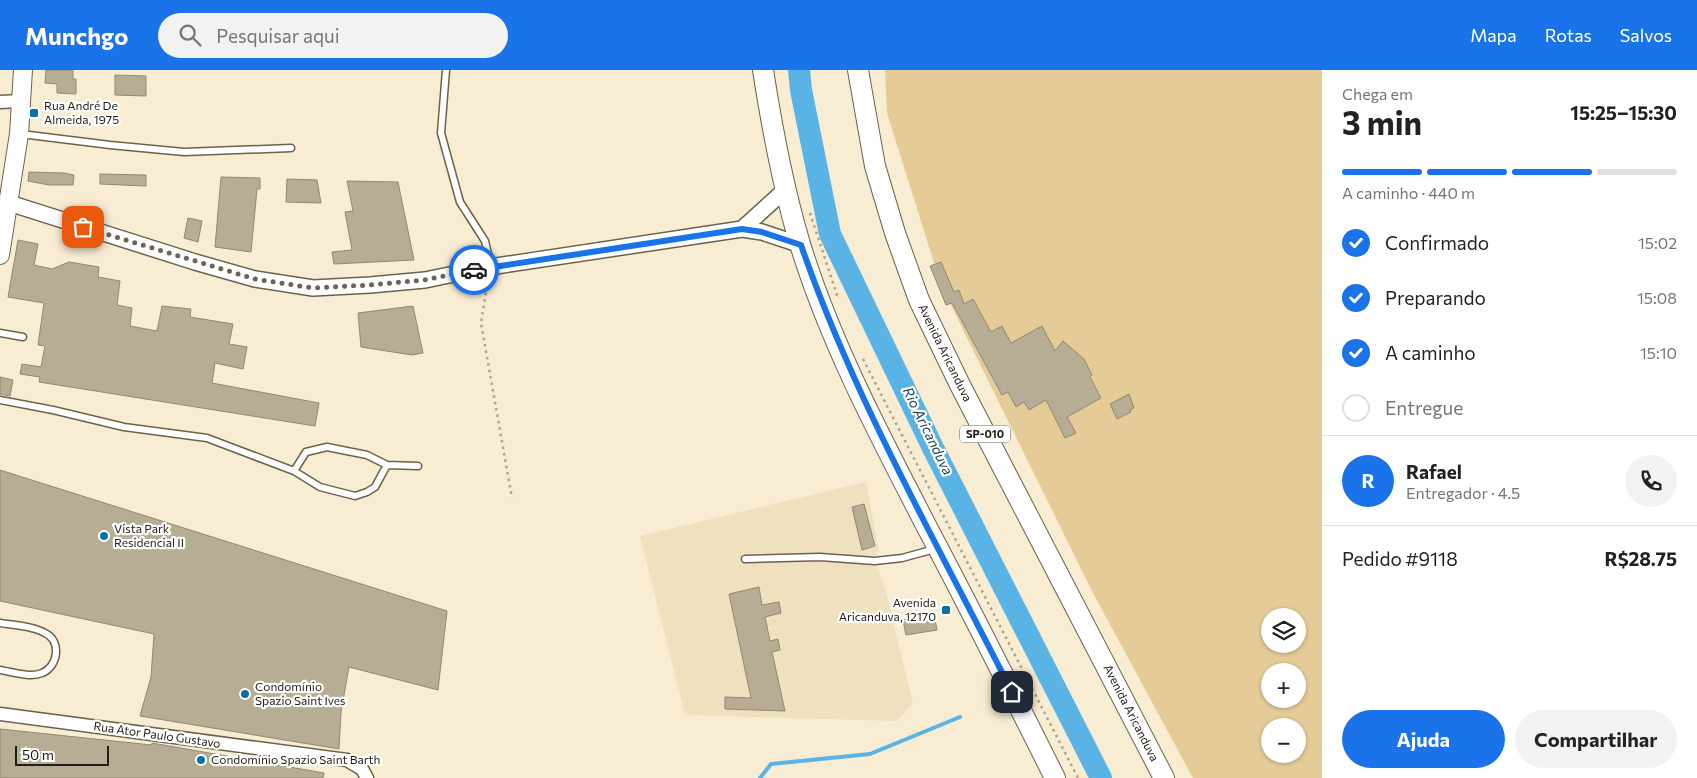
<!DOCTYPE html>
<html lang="pt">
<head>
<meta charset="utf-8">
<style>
	:root { --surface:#fff; --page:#f2f2f2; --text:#222; --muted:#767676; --line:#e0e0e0; --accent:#1a73e8 }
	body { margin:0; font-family:Commissioner,sans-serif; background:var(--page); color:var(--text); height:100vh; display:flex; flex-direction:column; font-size:19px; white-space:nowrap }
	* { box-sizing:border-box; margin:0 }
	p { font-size:16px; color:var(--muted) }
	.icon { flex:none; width:28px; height:28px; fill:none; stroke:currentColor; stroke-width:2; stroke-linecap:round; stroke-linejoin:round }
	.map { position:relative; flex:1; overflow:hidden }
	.panel { display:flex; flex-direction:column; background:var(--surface); width:375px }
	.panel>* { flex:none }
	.buttons { position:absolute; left:1261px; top:538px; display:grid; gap:10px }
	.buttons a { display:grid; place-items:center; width:45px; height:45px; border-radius:50%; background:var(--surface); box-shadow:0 1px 4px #0004; font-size:25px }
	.scale { position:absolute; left:15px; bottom:12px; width:94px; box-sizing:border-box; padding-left:5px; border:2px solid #221e15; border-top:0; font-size:14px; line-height:18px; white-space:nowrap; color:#221e15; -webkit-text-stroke:4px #fff; paint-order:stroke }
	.pin { position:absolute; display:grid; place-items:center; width:42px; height:42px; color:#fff; margin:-21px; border-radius:10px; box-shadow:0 2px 8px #0006 }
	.courier { position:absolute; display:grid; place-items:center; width:50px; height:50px; margin:-25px; border:4px solid #1a73e8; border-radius:50%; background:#fff; color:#222; box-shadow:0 1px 6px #0007 }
	.head em { font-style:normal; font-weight:700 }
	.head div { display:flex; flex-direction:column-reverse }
	.head { display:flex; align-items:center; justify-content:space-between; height:85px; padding:0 20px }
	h1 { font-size:32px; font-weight:700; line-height:38px }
	.bar { display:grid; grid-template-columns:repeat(4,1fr); gap:8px 5px; align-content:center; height:60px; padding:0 20px }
	.bar i { height:6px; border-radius:4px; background:var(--line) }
	.bar .current { background:var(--accent) }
	.bar p { grid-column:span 4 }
	.line { display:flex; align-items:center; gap:12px; padding:0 20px; border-top:1px solid var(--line) }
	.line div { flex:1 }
	.round { display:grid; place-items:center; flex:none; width:52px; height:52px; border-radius:26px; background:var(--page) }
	ol { padding:0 20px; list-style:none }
	li { display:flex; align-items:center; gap:15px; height:55px }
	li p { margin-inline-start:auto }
	li .icon { padding:5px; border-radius:50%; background:var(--accent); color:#fff; stroke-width:4 }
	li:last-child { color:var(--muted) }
	li i { width:28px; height:28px; border:2px solid var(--line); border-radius:50% }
	.primary-button { display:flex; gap:10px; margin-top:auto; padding:10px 20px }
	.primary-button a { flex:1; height:58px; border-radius:30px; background:var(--accent); color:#fff; font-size:20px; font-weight:700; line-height:58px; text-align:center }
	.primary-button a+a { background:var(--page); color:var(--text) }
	header { display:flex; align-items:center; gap:30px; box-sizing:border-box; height:70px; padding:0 25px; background:var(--accent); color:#fff }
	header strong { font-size:24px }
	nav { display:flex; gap:28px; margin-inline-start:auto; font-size:18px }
	.search { width:350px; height:45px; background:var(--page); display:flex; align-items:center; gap:12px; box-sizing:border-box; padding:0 18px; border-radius:28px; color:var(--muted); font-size:19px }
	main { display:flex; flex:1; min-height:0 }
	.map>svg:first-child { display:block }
	.built { fill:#efe0c0 }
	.green { fill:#e4cb97; fill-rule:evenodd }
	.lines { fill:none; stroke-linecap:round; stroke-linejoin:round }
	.stream { stroke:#59b4e5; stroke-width:4 }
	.river { stroke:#59b4e5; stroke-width:22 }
	.building { fill:#b7ac94; stroke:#928770 }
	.service-casing { stroke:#6c624c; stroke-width:9 }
	.minor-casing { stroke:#6c624c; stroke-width:15 }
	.tertiary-casing { stroke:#6c624c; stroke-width:18 }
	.secondary-casing { stroke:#6c624c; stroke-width:20 }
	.trunk-casing { stroke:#6c624c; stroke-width:22 }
	.path { stroke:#aba28f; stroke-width:2.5; stroke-dasharray:2.5 4; stroke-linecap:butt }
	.service { stroke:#fff; stroke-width:6 }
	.minor { stroke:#fff; stroke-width:12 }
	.tertiary { stroke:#fff; stroke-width:15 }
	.secondary { stroke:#fff; stroke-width:18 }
	.trunk { stroke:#fff; stroke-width:20 }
	.done { stroke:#6d6658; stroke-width:5; stroke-dasharray:0 9 }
	.route { stroke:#1a73e8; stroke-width:6 }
	.poi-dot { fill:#08739f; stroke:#fff; stroke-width:2 }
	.labels { text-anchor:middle; stroke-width:4.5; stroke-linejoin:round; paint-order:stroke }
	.shield { fill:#fff; stroke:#64625b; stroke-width:1 }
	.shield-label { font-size:11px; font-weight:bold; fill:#221e15 }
	.poi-label { font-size:12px; fill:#221e15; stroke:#fff; text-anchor:start }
	.street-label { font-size:12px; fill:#221e15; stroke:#fff }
	.water-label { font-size:14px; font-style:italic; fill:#194155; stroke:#fff }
</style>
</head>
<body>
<header>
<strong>Munchgo</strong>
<div class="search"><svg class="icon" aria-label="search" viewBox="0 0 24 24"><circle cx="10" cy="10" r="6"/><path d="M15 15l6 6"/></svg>Pesquisar aqui</div>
<nav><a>Mapa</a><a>Rotas</a><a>Salvos</a></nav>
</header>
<main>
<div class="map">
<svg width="1322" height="708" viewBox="0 0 1322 708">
	<rect width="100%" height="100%" fill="#f8ecd3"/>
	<path class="built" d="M866 412 879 481 875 491 886 522 913 633 897 651 685 645 640 466Z"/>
	<path class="green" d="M885 0H1322V708H1193L1093 523 941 215 887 43ZM1270 546H1298V574H1270ZM1270 601H1298V629H1270ZM1270 656H1298V684H1270Z"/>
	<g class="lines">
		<path class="stream" d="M760 708 771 694 870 684 960 647"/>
		<path class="river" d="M799 0 801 20 830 164 934 380 1101 708"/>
	</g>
	<path class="building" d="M46 0H73V9H76V24L57 23V14L45 13Z
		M115 5 146 6V26L115 25Z
		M29 102 64 103 74 105 73 115H49L28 111Z
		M100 104 146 105V116L100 114Z
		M221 107 260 108V119H257L251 182 215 177Z
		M287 109 317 110 321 133 286 132Z
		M347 111 398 112 414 190 334 194 332 182 352 180 345 142 353 141Z
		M188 148 202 151 198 172 184 168Z
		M18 170 38 174 34 195 52 199 69 192 99 197 98 207 120 211 117 235 132 238 130 256 157 261 162 236 191 239 190 247 233 254 229 274 247 277 243 299 215 293 212 313 319 333 315 356 39 312 40 307 20 304 22 294 41 297 45 276 38 275 44 233 8 227Z
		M941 192 954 222 959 220 964 234 973 229 991 262 1002 256 1011 273 1042 256 1055 281 1063 271 1084 289 1092 305 1090 307 1101 328 1067 347 1076 363 1065 368 1046 330 1029 340 1024 332 1016 337 1008 322 1002 325 952 233 946 235 930 196Z
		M413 236 423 283 412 285 361 277 358 243Z
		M0 307 13 310 10 326 0 324Z
		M1129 324 1134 338 1130 340 1131 342 1117 349 1110 334Z
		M0 400 447 541 438 620 349 597 341 642 339 679 140 646 151 607 154 564 0 531Z
		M864 434 875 476 862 480 852 437Z
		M759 517 762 535 779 532 781 543 765 547 770 571 778 569 780 580 772 582 785 641 725 639V627L751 628 729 524Z
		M934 544 937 560 906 565 903 550Z
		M0 659 152 675V673L324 703 323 708H0Z"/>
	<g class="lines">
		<g class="service-casing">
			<path id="service" d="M446 0 441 63 460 132 485 171 491 197
				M21 64 110 75 184 82 291 78
				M0 263 23 267
				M0 330 53 340 124 357 207 368 294 401 320 417 355 426 367 422 375 417 387 395
				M294 401 306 382 327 377 367 385 387 395 418 396
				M745 489 820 487 875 491 902 488 935 479
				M0 553C15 555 32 556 45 563 62 571 58 597 42 603 31 608 12 602 0 600"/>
		</g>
		<g class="minor-casing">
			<path id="minor" d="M0 32 22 31
				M0 644 347 690 362 699 367 708"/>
		</g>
		<g class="tertiary-casing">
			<path id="tertiary" d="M9 133 195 192 255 209 313 218 370 215 425 210 483 198 742 159 762 162 801 175
				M742 159 785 120"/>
		</g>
		<g class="secondary-casing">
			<path id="secondary" d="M0 185 19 64 23 0"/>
		</g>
		<g class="trunk-casing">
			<path id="trunk" d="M763 0C772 58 783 117 800 174 831 275 882 370 930 463 973 544 1014 626 1055 708
				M858 0 875 96 895 163 919 230 960 315 1164 708"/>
		</g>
		<path class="path" d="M810 143 838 228
			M488 210 481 253 512 428
			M863 289 1078 708"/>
		<use href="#service" class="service"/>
		<use href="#minor" class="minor"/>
		<use href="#tertiary" class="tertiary"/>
		<use href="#secondary" class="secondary"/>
		<use href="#trunk" class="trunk"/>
	</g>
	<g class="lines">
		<path class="done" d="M83 157 255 209 313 218 370 215 424 210 474 200"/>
		<path class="route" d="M474 200 742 159 762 162 801 175C855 331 938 475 1012 622"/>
	</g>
	<g class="poi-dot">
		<rect x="29" y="38" width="10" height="10" rx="2.5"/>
		<circle cx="104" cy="466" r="5"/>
		<rect x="941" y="535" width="10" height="10" rx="2.5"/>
		<circle cx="245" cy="624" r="5"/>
		<circle cx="201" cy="690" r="5"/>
	</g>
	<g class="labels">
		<rect class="shield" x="960" y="355.5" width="50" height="17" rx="4"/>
		<g class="shield-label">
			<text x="985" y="368">SP-010</text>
		</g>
		<g class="poi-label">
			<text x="44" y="40">Rua André De<tspan x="44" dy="14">Almeida, 1975</tspan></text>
			<text x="114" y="463">Vista Park<tspan x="114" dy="14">Residencial II</tspan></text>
			<text x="936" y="537" text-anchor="end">Avenida<tspan x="936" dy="14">Aricanduva, 12170</tspan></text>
			<text x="255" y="621">Condomínio<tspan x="255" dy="14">Spazio Saint Ives</tspan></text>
			<text x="211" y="694">Condomínio Spazio Saint Barth</text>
		</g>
		<g class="street-label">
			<text transform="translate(945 283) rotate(64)" y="4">Avenida Aricanduva</text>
			<text transform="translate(1131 643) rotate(63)" y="4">Avenida Aricanduva</text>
			<text transform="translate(157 665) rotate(8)" y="4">Rua Ator Paulo Gustavo</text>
		</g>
		<g class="water-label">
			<text transform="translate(928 361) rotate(64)" y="5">Rio Aricanduva</text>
		</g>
	</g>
</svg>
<div class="buttons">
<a><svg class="icon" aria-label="layers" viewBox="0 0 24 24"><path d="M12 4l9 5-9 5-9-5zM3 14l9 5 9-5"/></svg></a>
<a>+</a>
<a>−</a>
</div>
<div class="scale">50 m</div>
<div class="pin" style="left:83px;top:157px;background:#ea580c"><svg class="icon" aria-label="bag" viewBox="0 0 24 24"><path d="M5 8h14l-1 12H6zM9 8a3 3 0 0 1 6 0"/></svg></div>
<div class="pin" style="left:1012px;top:622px;background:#1f2937"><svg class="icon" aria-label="home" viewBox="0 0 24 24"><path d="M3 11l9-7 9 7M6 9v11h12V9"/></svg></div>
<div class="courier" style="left:474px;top:200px"><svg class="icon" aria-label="car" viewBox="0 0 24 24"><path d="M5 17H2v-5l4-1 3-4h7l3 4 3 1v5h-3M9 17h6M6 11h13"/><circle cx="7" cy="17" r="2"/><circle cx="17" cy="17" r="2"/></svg></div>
</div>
<section class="panel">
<div class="head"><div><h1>3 min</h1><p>Chega em</p></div><em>15:25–15:30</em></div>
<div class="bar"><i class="current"></i><i class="current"></i><i class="current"></i><i></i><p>A caminho · 440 m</p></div>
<ol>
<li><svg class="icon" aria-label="check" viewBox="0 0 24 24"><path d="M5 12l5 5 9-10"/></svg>Confirmado<p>15:02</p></li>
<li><svg class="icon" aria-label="check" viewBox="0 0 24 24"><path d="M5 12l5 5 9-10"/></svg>Preparando<p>15:08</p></li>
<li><svg class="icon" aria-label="check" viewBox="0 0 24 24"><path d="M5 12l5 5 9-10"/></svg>A caminho<p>15:10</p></li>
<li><i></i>Entregue</li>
</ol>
<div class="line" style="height:90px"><b class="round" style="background:var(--accent);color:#fff">R</b><div><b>Rafael</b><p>Entregador · 4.5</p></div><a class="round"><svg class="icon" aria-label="phone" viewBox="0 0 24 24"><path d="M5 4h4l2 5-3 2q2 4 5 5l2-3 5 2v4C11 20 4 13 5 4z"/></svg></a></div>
<div class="line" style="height:65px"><div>Pedido #9118</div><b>R$28.75</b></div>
<div class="primary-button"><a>Ajuda</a><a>Compartilhar</a></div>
</section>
</main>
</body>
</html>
